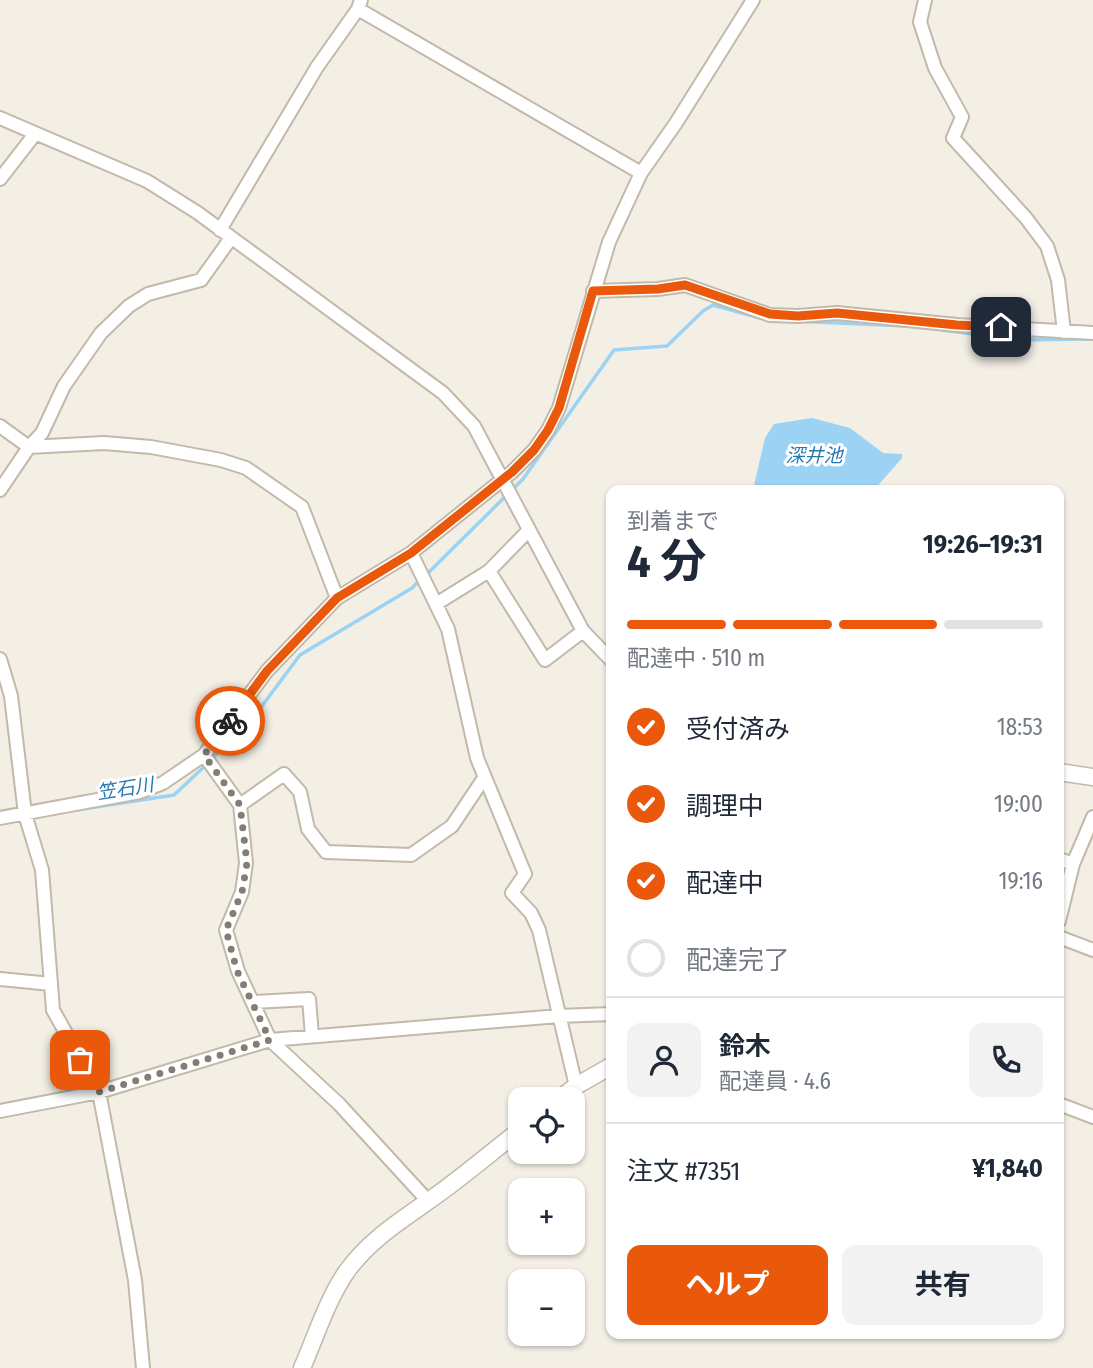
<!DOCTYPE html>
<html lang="ja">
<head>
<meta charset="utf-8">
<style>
	:root { --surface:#fff; --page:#f2f2f3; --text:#1f2937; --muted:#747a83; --line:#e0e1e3; --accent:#ea580c }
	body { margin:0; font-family:"Fira Sans Condensed","Noto Sans JP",sans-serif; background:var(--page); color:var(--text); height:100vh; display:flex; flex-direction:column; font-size:26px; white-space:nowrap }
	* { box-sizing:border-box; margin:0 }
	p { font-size:23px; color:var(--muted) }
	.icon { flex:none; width:38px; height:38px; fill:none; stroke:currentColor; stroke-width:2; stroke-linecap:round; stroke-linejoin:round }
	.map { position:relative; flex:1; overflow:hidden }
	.side { position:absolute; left:606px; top:485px; width:458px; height:854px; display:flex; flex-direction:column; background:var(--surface); border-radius:14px; box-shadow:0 2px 5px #0004 }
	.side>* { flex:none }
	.tools { position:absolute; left:508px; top:1087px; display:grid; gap:14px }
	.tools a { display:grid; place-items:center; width:77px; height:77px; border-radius:14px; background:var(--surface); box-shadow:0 2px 5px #0004; font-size:35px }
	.pin { position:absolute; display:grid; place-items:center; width:60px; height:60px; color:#fff; margin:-30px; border-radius:14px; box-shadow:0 4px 10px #0006 }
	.courier { position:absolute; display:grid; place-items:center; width:70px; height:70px; margin:-35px; border:5px solid #ea580c; border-radius:50%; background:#fff; color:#222; box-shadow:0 2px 9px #0007 }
	.summary em { font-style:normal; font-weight:700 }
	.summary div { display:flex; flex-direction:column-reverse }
	.summary { display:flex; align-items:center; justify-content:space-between; height:119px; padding:0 21px }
	h1 { font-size:46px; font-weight:700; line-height:52px }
	.bar { display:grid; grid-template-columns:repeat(4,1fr); gap:10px 7px; align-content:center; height:84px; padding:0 21px }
	.bar i { height:9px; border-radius:5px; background:var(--line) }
	.bar .active { background:var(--accent) }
	.bar p { grid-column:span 4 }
	.line { display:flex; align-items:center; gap:18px; padding:0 21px; border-top:2px solid var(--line) }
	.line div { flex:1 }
	.round { display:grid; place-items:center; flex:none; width:74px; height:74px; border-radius:14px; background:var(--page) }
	ol { padding:0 21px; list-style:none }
	li { display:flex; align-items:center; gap:21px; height:77px }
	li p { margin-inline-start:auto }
	li .icon { padding:7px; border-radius:50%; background:var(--accent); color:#fff; stroke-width:4 }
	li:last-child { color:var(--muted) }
	li i { width:38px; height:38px; border:4px solid var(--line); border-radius:50% }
	.primary-button { display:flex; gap:14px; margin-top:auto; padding:14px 21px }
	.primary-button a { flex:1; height:80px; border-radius:14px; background:var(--accent); color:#fff; font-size:28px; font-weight:700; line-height:80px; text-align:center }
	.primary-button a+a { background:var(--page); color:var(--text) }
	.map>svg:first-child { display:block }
	.water { fill:#9cd2f4 }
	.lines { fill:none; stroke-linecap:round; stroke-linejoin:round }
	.stream { stroke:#9cd2f4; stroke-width:3.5 }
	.minor-casing { stroke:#c2b9aa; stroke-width:16 }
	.tertiary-casing { stroke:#c2b9aa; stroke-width:19 }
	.minor { stroke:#fff; stroke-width:12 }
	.tertiary { stroke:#fff; stroke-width:16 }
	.done { stroke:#837d72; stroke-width:7; stroke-dasharray:0 12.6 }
	.route { stroke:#ea580c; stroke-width:9 }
	.labels { text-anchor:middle; stroke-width:6; stroke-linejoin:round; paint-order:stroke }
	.water-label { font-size:19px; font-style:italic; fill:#2678b0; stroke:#fff }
</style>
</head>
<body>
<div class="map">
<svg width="1093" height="1368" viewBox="0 0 1093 1368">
	<rect width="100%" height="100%" fill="#f3efe5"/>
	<path class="water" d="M812 418 850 428 883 453 902 454V458L874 490H753L765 438 774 424Z"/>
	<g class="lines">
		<path class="stream" d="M771 320 906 326
			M942 330 1019 340 1087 339
			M426 575 523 479 614 350 667 346 703 311 713 305 760 318
			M211 759 247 726 300 655 412 588 420 580
			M76 810 174 795 206 765"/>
		<g class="minor-casing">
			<path id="minor" d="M925 0 920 22 935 68 962 117 953 138 1026 218 1047 246 1058 280 1064 332
				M358 9 641 173
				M0 118 147 181 198 213 443 393 474 426 583 631 611 660
				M0 179 35 134
				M220 230 317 67 358 9 361 0
				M593 291 658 289 685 285 770 315 798 316 837 313 957 325 1093 333
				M0 426 29 447 0 490
				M29 447 104 443 151 447 221 460 246 468 302 507 337 598
				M29 447 42 433 64 386 101 333 129 306 148 294 201 280 231 238
				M411 553 448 629 477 758 525 874 512 893 531 913 539 930 576 1086
				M489 571 545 660 583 631
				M436 604 489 571 528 531
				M0 659 11 696 25 814 42 870 53 1010 99 1092 135 1280 143 1368
				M204 755 240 805 246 863 242 892 226 930 238 971 270 1040 339 1104 428 1201
				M240 805 284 774 300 792 308 829 326 852 411 855 452 826 484 778
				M0 818 140 792 163 783 204 755 267 671 337 598 411 553 512 472 534 450 548 430 559 408 609 242 641 173 676 123 753 0
				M1059 859 1073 864
				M1059 921 1073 864 1093 817
				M1059 937 1093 950
				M0 979 51 984
				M254 1002 309 999 312 1036
				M1059 1104 1093 1117
				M0 1111 99 1092 270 1040 559 1016 611 1014"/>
		</g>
		<g class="tertiary-casing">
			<path id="tertiary" d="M1059 772 1093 777
				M559 1099 576 1086 611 1066
				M302 1368C316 1336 327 1300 347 1271 369 1241 397 1223 427 1202 459 1180 489 1154 520 1130"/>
		</g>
		<use href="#minor" class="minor"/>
		<use href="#tertiary" class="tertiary"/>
	</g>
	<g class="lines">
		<path class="done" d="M80 1060 99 1092 270 1040 237 971 226 930 242 892 247 863 240 805 204 755 230 721"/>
		<path class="route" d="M230 721 267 671 337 598 411 553 512 472 534 450 548 430 559 408 593 291 658 289 685 285 770 314 798 316 837 313 957 325 1001 327"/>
	</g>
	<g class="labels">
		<g class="water-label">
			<text x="814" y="462">深井池</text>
			<text transform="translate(125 788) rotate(-9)" y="7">笠石川</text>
		</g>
	</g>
</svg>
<div class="tools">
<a><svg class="icon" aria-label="locate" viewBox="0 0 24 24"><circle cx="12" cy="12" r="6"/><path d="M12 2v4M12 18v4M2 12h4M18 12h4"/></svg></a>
<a>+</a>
<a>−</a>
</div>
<div class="pin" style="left:80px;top:1060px;background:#ea580c"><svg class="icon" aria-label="bag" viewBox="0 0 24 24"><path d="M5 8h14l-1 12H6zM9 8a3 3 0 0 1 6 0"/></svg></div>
<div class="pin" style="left:1001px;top:327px;background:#1f2937"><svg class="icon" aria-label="home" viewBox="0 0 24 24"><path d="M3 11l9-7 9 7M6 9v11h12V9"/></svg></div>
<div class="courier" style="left:230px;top:721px"><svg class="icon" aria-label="bike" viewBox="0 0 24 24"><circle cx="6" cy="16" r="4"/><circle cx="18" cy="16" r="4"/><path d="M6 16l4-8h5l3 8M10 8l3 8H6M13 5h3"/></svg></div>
<section class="side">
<div class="summary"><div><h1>4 分</h1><p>到着まで</p></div><em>19:26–19:31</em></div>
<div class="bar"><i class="active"></i><i class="active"></i><i class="active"></i><i></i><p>配達中 · 510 m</p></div>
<ol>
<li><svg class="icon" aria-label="check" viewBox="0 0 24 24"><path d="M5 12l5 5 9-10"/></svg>受付済み<p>18:53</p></li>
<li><svg class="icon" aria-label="check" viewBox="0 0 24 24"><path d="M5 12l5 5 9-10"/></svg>調理中<p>19:00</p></li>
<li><svg class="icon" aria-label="check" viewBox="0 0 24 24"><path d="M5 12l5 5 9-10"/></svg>配達中<p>19:16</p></li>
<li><i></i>配達完了</li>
</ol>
<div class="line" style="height:126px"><a class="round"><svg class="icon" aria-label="person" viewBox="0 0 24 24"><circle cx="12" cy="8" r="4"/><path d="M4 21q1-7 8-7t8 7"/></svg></a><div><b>鈴木</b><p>配達員 · 4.6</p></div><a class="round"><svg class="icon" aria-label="phone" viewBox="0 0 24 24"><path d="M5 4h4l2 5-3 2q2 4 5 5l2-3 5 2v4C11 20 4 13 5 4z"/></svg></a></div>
<div class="line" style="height:91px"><div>注文 #7351</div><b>¥1,840</b></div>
<div class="primary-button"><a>ヘルプ</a><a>共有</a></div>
</section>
</div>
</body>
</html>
